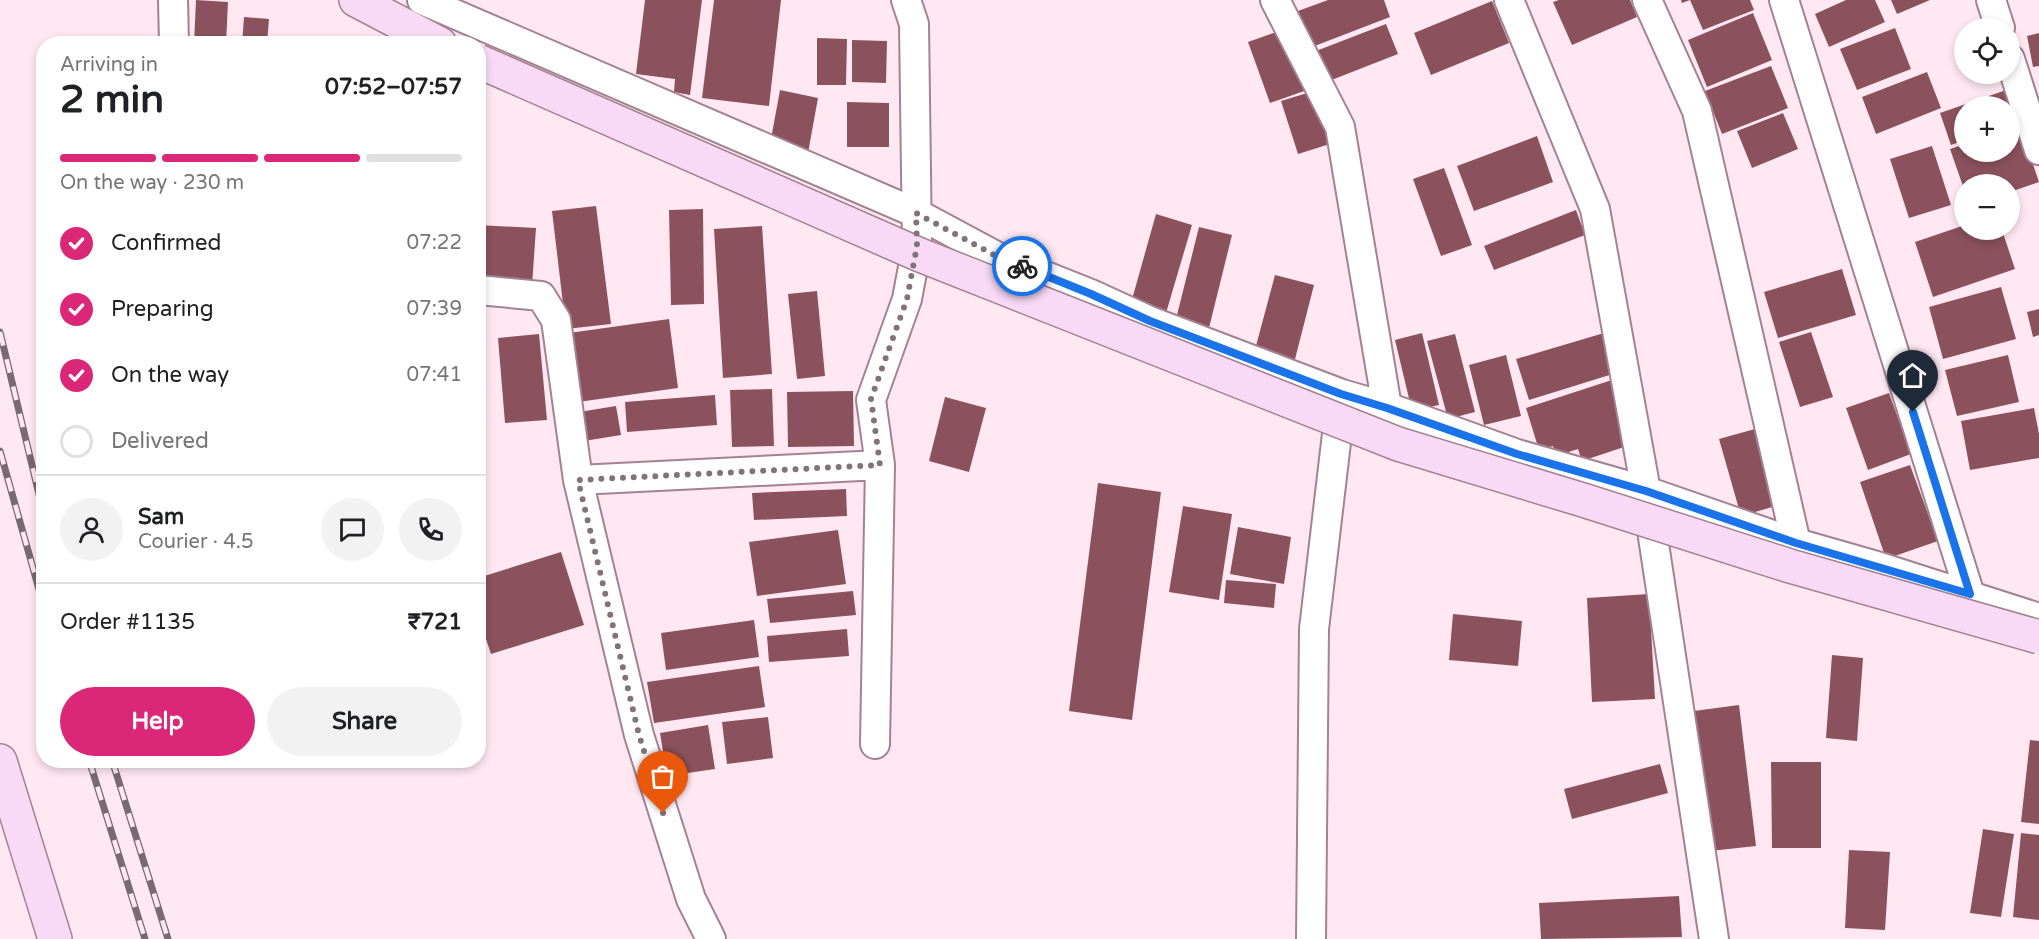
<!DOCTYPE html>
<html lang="en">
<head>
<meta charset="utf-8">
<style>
	:root { --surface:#fff; --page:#f2f2f2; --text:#202124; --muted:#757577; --line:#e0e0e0; --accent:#db2777 }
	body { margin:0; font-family:"Varela Round",sans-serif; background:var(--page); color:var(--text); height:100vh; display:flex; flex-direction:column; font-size:22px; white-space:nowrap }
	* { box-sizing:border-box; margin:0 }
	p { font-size:20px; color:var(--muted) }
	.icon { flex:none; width:33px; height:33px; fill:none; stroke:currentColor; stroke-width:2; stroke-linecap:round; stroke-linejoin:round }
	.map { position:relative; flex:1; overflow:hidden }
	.details { position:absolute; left:36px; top:36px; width:450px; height:732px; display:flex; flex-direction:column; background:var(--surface); border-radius:24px; box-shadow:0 3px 9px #0003 }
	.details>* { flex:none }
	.fabs { position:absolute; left:1954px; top:18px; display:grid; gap:12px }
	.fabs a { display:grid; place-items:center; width:66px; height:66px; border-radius:50%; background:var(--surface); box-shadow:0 3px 9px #0003; font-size:30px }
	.pin { position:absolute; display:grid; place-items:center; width:51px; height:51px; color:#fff; margin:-62px -26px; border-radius:50% 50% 50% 0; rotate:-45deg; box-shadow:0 0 6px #0007 }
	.pin .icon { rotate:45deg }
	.courier { position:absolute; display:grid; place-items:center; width:60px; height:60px; margin:-30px; border:4px solid #1a73e8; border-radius:50%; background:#fff; color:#222; box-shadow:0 2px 8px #0007 }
	.summary em { font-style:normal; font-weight:800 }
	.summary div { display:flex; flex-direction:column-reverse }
	.summary { display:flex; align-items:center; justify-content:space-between; height:102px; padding:0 24px }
	h1 { font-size:39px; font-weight:800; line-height:45px }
	.bar { display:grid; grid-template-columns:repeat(4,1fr); gap:9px 6px; align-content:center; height:72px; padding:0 24px }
	.bar i { height:8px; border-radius:4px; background:var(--line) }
	.bar .selected { background:var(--accent) }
	.bar p { grid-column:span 4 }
	.line { display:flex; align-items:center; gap:15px; padding:0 24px; border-top:2px solid var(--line) }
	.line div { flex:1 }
	.round { display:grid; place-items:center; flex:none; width:63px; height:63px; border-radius:32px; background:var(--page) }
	ol { padding:0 24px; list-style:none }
	li { display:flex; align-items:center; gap:18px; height:66px }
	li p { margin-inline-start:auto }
	li .icon { padding:6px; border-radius:50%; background:var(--accent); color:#fff; stroke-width:4 }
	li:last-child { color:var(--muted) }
	li i { width:33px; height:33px; border:3px solid var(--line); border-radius:50% }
	.action { display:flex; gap:12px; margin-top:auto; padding:12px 24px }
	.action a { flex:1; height:69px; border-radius:36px; background:var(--accent); color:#fff; font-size:24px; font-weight:800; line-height:69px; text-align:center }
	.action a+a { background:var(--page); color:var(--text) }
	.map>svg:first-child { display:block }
	.building { fill:#8b525d }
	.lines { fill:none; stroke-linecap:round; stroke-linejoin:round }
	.street-casing { stroke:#a38291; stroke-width:32 }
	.secondary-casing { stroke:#a38291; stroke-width:36 }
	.street { stroke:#fff; stroke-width:28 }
	.secondary { stroke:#f8daf6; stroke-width:33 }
	.rail-casing { stroke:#796970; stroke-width:7 }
	.rail { stroke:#ffe8f2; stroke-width:4.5; stroke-dasharray:14; stroke-linecap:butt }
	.secondary-bridge-casing { stroke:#a38291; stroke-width:36; stroke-linecap:butt }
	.secondary-bridge { stroke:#f8daf6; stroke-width:33 }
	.done { stroke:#837279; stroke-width:6; stroke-dasharray:0 10.8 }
	.route { stroke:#1a73e8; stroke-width:8 }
</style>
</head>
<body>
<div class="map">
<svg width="2039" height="939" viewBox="0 0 2039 939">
	<rect width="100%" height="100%" fill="#ffe8f2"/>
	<path class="building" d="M196 0 228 2 226 44H194Z
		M645 0H702L690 95 674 92 675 79 636 74Z
		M714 0H781L769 106 702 98Z
		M1328 0H1384L1390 17 1312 47 1298 11Z
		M1559 0H1630L1637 17 1572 45 1553 2Z
		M1681 0H1750L1754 10 1703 30 1690 0 1682 3Z
		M1846 0H1875L1885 22 1829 47 1815 14Z
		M1891 0H1930L1897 14Z
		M1492 1 1509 43 1431 75 1414 33Z
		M1753 13 1772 60 1707 87 1688 40Z
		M244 17 269 19 267 44H242Z
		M1386 24 1398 54 1329 81 1316 51Z
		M1288 28 1310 89 1270 103 1248 42Z
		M1895 28 1911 69 1857 90 1840 49Z
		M2039 33V66L2033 67 2027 36Z
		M324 36 351 43V44H322Z
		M817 38 847 39 846 85H817Z
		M852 40 887 41 886 83 852 82Z
		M1771 66 1788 108 1722 134 1705 91Z
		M1927 72 1941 108 1876 134 1862 97Z
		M2009 89 2019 121 2010 125V106H1965V140L1951 145 1940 113Z
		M780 90 818 98 808 153 788 149 790 143 771 139Z
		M1317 90 1333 143 1298 154 1281 101Z
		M847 102 889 103V147H847Z
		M1783 113 1798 149 1752 168 1737 131Z
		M2020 126 2039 182 2010 192V184H1965V192L1950 149 1965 144V152H2010V129Z
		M1537 136 1553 182 1474 211 1457 166Z
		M1932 146 1951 205 1909 218 1890 159Z
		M1444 168 1472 245 1441 256 1413 179Z
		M596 206 611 324 566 329 552 211Z
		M703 209 704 304 671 305 669 210Z
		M1576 210 1585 235 1494 270 1484 246Z
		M1156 214 1192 225 1166 313 1131 303Z
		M478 225 536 228 532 286 478 282Z
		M1965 225V230H2002L2015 269 1933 297 1915 242Z
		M762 226 772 374 723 378 714 229Z
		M1199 227 1232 235 1208 332 1175 323Z
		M1842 269 1856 315 1778 338 1764 292Z
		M1275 275 1314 285 1293 367 1253 357Z
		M2001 287 2016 339 1943 359 1929 307Z
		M817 291 825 376 797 379 788 294Z
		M2039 309V335L2033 337 2027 312Z
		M669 319 678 388 578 402 569 333Z
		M1811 332 1833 397 1800 407 1779 342Z
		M1422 333 1439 405 1412 411 1395 340Z
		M1604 333 1616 373 1529 400 1516 359Z
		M539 334 547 420 505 423 498 338Z
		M1455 334 1475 412 1448 419 1427 341Z
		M1506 355 1521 416 1484 425 1469 365Z
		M2008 355 2019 402 1957 416 1945 370Z
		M1618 378 1639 442 1582 461 1578 449 1556 456 1553 446 1539 450 1526 408Z
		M772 389 774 446 732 447 730 390Z
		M853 391 854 446 788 447 787 392Z
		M1889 393 1911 454 1868 470 1846 408Z
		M715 395 717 425 627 432 625 402Z
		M945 397 986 408 969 472 929 461Z
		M616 406 621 435 584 441 579 412Z
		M2034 408 2039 434V458L1970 470 1961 421Z
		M1762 427 1783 504 1741 516 1719 439Z
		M1910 465 1938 541 1886 559 1860 482Z
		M1098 483 1161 492 1132 720 1069 711Z
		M846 489 847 516 754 520 752 493Z
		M1183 506 1232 514 1219 600 1169 592Z
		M1238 527 1291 537 1284 584 1230 574Z
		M838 530 846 584 757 596 749 542Z
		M561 552 584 625 491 654 478 615V578Z
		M1226 580 1276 584 1274 608 1224 603Z
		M853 591 856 615 770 623 767 599Z
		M1649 594 1655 699 1592 702 1587 598Z
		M1453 614 1522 621 1518 666 1449 660Z
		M754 620 759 657 666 670 661 633Z
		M847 629 849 656 769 662 767 636Z
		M1832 655 1863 658 1857 741 1826 738Z
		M759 666 765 707 654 723 647 682Z
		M1739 705 1756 846 1710 851 1694 711Z
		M768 717 773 758 727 764 722 722Z
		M708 725 715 769 667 776 660 733Z
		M2030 740 2039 741V824L2021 822Z
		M1771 762H1821V848H1772Z
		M1660 764 1668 793 1572 819 1564 789Z
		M1983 829 2014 834 2001 917 1970 913Z
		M2021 833 2039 835V920L2013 917Z
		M1849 850 1890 852 1885 930 1845 928Z
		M1679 896 1682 937 1541 939 1539 903Z"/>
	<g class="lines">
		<g class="street-casing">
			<path id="street" d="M173 0 174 44
				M422 0 916 213 998 257 1091 294 1150 321 1342 394 1387 407 1517 454 1646 491 1796 543 1880 567 2039 618
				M1275 0 1340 127 1387 407
				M1509 0 1595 209 1646 491 1714 939
				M1647 0 1697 111 1796 543
				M1784 0 1970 595
				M1991 0 2000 28
				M2010 59 2039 150
				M478 290 541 296 556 320 578 480 639 735 691 899 711 939
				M578 480 880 465
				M875 744 880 465 871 400 907 299 917 246 914 24 906 0
				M1311 939 1314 629 1341 400"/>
		</g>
		<g class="secondary-casing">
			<path id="secondary" d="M356 0 440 44
				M0 761 55 939"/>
		</g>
		<use href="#street" class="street"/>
		<use href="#secondary" class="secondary"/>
		<g class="rail-casing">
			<path id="rail" d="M0 332 44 515
				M0 451 44 607
				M89 760 145 939
				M112 760 168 939"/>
		</g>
		<use href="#rail" class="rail"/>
		<g class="secondary-bridge-casing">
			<path id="secondary-bridge" d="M478 61 920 255 1398 444 1583 500 1790 566 2039 637"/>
		</g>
		<use href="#secondary-bridge" class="secondary-bridge"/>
	</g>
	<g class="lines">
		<path class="done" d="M663 813 639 735 578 480 880 465 871 399 907 299 917 246 916 213 998 257 1022 266"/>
		<path class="route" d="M1022 266 1091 294 1150 321 1341 394 1387 408 1517 454 1646 491 1796 543 1970 594 1913 412"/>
	</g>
</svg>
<div class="fabs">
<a><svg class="icon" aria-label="locate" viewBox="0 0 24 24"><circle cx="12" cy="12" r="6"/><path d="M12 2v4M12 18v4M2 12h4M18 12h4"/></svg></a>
<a>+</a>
<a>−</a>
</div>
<div class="pin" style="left:663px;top:813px;background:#ea580c"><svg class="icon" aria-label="bag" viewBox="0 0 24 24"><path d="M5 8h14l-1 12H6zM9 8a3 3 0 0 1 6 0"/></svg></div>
<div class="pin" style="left:1913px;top:412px;background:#1f2937"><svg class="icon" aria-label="home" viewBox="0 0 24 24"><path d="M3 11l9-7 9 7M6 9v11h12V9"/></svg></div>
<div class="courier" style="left:1022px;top:266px"><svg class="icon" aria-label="bike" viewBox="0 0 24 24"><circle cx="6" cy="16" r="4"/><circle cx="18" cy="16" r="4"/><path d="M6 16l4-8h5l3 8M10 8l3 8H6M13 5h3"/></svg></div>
<section class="details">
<div class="summary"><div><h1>2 min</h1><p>Arriving in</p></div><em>07:52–07:57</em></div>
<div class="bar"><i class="selected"></i><i class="selected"></i><i class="selected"></i><i></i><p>On the way · 230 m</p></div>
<ol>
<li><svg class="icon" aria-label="check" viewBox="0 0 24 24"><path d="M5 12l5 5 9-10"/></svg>Confirmed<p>07:22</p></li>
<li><svg class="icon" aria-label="check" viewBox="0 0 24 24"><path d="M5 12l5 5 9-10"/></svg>Preparing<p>07:39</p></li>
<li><svg class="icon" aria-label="check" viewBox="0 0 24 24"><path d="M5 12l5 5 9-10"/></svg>On the way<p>07:41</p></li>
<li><i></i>Delivered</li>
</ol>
<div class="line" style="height:108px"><a class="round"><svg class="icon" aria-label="person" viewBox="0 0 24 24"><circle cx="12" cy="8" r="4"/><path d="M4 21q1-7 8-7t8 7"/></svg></a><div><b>Sam</b><p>Courier · 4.5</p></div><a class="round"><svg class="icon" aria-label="chat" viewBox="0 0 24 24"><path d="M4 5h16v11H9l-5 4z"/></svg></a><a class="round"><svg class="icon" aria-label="phone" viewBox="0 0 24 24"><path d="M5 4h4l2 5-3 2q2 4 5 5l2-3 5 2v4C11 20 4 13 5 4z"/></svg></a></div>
<div class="line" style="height:78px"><div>Order #1135</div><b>₹721</b></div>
<div class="action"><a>Help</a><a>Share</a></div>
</section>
</div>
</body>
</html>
